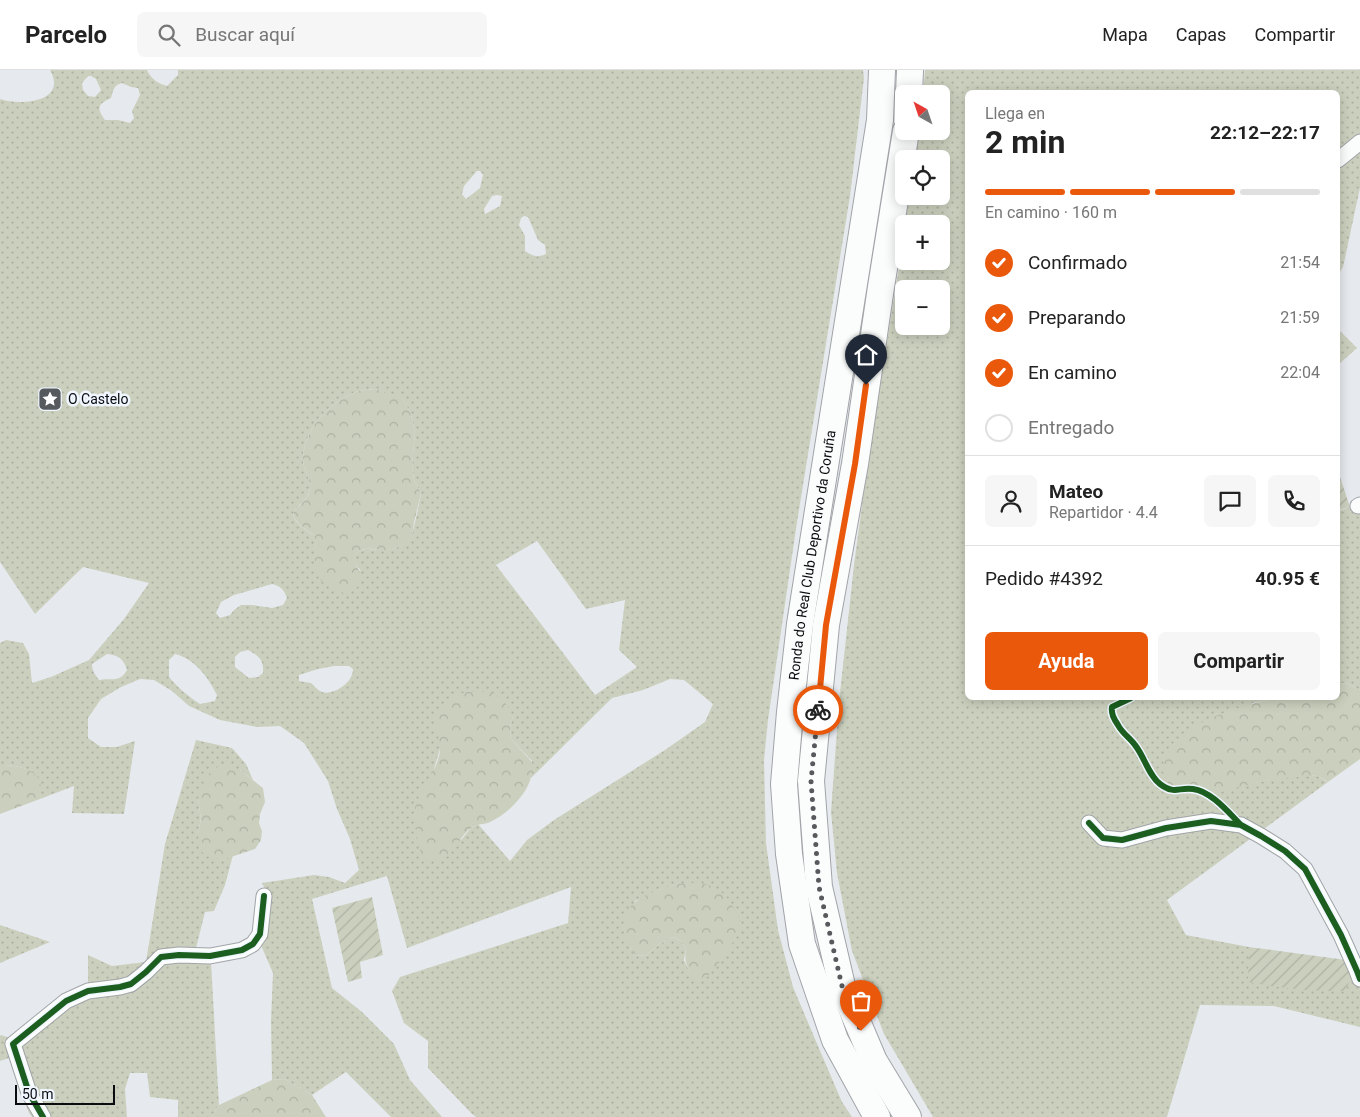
<!DOCTYPE html>
<html lang="es">
<head>
<meta charset="utf-8">
<style>
	:root { --surface:#fff; --page:#f6f6f6; --text:#222; --muted:#767676; --line:#e0e0e0; --accent:#ea580c }
	body { margin:0; font-family:Roboto,sans-serif; background:var(--page); color:var(--text); height:100vh; display:flex; flex-direction:column; font-size:19px; white-space:nowrap }
	* { box-sizing:border-box; margin:0 }
	p { font-size:16px; color:var(--muted) }
	.icon { flex:none; width:28px; height:28px; fill:none; stroke:currentColor; stroke-width:2; stroke-linecap:round; stroke-linejoin:round }
	.map { position:relative; flex:1; overflow:hidden }
	.details { position:absolute; left:965px; top:20px; width:375px; height:610px; display:flex; flex-direction:column; background:var(--surface); border-radius:8px; box-shadow:0 2px 12px #0003 }
	.details>* { flex:none }
	.needle { width:32px; rotate:320deg }
	.fabs { position:absolute; left:895px; top:15px; display:grid; gap:10px }
	.fabs a { display:grid; place-items:center; width:55px; height:55px; border-radius:8px; background:var(--surface); box-shadow:0 2px 12px #0003; font-size:25px }
	.scale { position:absolute; left:15px; bottom:12px; width:100px; box-sizing:border-box; padding-left:5px; border:2px solid #0a0c0f; border-top:0; font-size:14px; line-height:18px; white-space:nowrap; color:#0a0c0f; -webkit-text-stroke:4px #f0f6ff; paint-order:stroke }
	.pin { position:absolute; display:grid; place-items:center; width:42px; height:42px; color:#fff; margin:-51px -21px; border-radius:50% 50% 50% 0; rotate:-45deg; box-shadow:0 0 5px #0007 }
	.pin .icon { rotate:45deg }
	.courier { position:absolute; display:grid; place-items:center; width:50px; height:50px; margin:-25px; border:4px solid #ea580c; border-radius:50%; background:#fff; color:#222; box-shadow:0 1px 6px #0007 }
	.headline em { font-style:normal; font-weight:700 }
	.headline div { display:flex; flex-direction:column-reverse }
	.headline { display:flex; align-items:center; justify-content:space-between; height:85px; padding:0 20px }
	h1 { font-size:32px; font-weight:700; line-height:38px }
	.bar { display:grid; grid-template-columns:repeat(4,1fr); gap:8px 5px; align-content:center; height:60px; padding:0 20px }
	.bar i { height:6px; border-radius:4px; background:var(--line) }
	.bar .on { background:var(--accent) }
	.bar p { grid-column:span 4 }
	.line { display:flex; align-items:center; gap:12px; padding:0 20px; border-top:1px solid var(--line) }
	.line div { flex:1 }
	.round { display:grid; place-items:center; flex:none; width:52px; height:52px; border-radius:8px; background:var(--page) }
	ol { padding:0 20px; list-style:none }
	li { display:flex; align-items:center; gap:15px; height:55px }
	li p { margin-inline-start:auto }
	li .icon { padding:5px; border-radius:50%; background:var(--accent); color:#fff; stroke-width:4 }
	li:last-child { color:var(--muted) }
	li i { width:28px; height:28px; border:2px solid var(--line); border-radius:50% }
	.cta { display:flex; gap:10px; margin-top:auto; padding:10px 20px }
	.cta a { flex:1; height:58px; border-radius:8px; background:var(--accent); color:#fff; font-size:20px; font-weight:700; line-height:58px; text-align:center }
	.cta a+a { background:var(--page); color:var(--text) }
	header { display:flex; align-items:center; gap:30px; box-sizing:border-box; height:70px; padding:0 25px; background:var(--surface); border-bottom:1px solid var(--line) }
	header strong { font-size:24px }
	nav { display:flex; gap:28px; margin-inline-start:auto; font-size:18px }
	.search { width:350px; height:45px; background:var(--page); display:flex; align-items:center; gap:12px; box-sizing:border-box; padding:0 18px; border-radius:8px; color:var(--muted); font-size:19px }
	.map>svg:first-child { display:block }
	.grass { fill:url(#grass-dots); fill-rule:evenodd }
	.forest { fill:url(#forest-crowns) }
	.garden { fill:url(#garden-furrows) }
	.lines { fill:none; stroke-linecap:round; stroke-linejoin:round }
	.minor-casing { stroke:#a1a4a8; stroke-width:17 }
	.trunk-casing { stroke:#a1a4a8; stroke-width:28 }
	.minor { stroke:#fbfcfc; stroke-width:15 }
	.trunk { stroke:#fbfcfc; stroke-width:26 }
	.cycleway-casing { stroke:#f0f6ff; stroke-width:9 }
	.cycleway { stroke:#1b5e20; stroke-width:6 }
	.done { stroke:#575a5d; stroke-width:5; stroke-dasharray:0 9 }
	.route { stroke:#ea580c; stroke-width:6 }
	.labels { text-anchor:middle; stroke-width:5; stroke-linejoin:round; paint-order:stroke }
	.poi-label { font-size:14px; fill:#0a0c0f; stroke:#f0f6ff; text-anchor:start }
	.street-label { font-size:14px; fill:#0a0c0f; stroke:#f0f6ff }
</style>
</head>
<body>
<header>
<strong>Parcelo</strong>
<div class="search"><svg class="icon" aria-label="search" viewBox="0 0 24 24"><circle cx="10" cy="10" r="6"/><path d="M15 15l6 6"/></svg>Buscar aquí</div>
<nav><a>Mapa</a><a>Capas</a><a>Compartir</a></nav>
</header>
<div class="map">
<svg width="1360" height="1047" viewBox="0 0 1360 1047">
	<defs>
		<pattern id="grass-dots" width="8" height="8" patternUnits="userSpaceOnUse" patternTransform="scale(1.25)"><rect width="8" height="8" fill="#cbd0be"/><path d="M2 2h.1M6 6h.1" fill="none" stroke="#adb1a2" stroke-width="1.8" stroke-linecap="round"/></pattern>
		<pattern id="forest-crowns" width="20" height="18" patternUnits="userSpaceOnUse" patternTransform="scale(1.25)"><rect width="20" height="18" fill="#cbd0be"/><path d="M2 6a3 3 0 1 1 6 0M12 15a3 3 0 1 1 6 0" fill="none" stroke="#adb1a2"/></pattern>
		<pattern id="garden-furrows" width="10" height="10" patternUnits="userSpaceOnUse" patternTransform="scale(1.25)"><rect width="10" height="10" fill="#cbd0be"/><path d="M-1 1l2-2M0 10L10 0M9 11l2-2" fill="none" stroke="#adb1a2"/></pattern>
	</defs>
	<rect width="100%" height="100%" fill="#e6eaee"/>
	<path class="grass" d="M50 0H147C151 9 159 14 167 16L178 5V0H863L864 8 850 126 797 452 768 650 764 690 766 773 778 860 793 917 818 976 842 1032 852 1047H476L472 1044 428 998V971L404 953 392 921 400 907 568 853 571 817 407 878 387 806 312 829 332 918 362 942 394 974 410 1010 442 1047H391L346 1002 312 1025 284 1009 272 1010 271 951 273 903 260 873 268 825 262 813 314 805 329 807 345 813 359 800 350 769 337 739 328 711 304 673 280 656 257 657 220 650 189 636 172 621 154 610 140 609 121 617 101 629 88 648V668L101 677H117L135 671 124 744 72 743 74 716 40 729C42 701 25 695 0 695V573L6 570 23 573 29 584 32 613 51 607 89 590 124 549 149 513 83 497 35 544 0 492V29C21 36 68 32 50 0ZM88 6H91L96 9 101 20 95 27 88 26 83 20 82 13ZM122 13 131 17 138 18 140 25 132 41 134 48 130 53 118 50H105C96 38 98 34 111 28 113 20 114 15 122 13ZM477 101H480L483 105 480 118 466 129 462 124 464 116ZM497 125 502 126 500 136 485 144 484 139 492 126ZM524 146 528 147 538 170 545 175 546 184C538 188 532 186 525 181V166L519 155 521 148ZM375 319 402 328 411 344 415 363 412 396 414 410 421 423C420 430 413 465 410 469 405 475 394 479 386 480 376 481 363 475 356 484 351 490 357 496 361 501L315 481V466C269 437 311 440 310 416 310 407 302 397 303 387 305 359 328 334 353 323 359 320 368 320 375 319ZM537 471 586 539 625 530 619 580 637 597 595 625 496 495ZM272 514C281 516 284 520 287 528L283 535 272 538 252 535H241L234 540 230 545 220 548 216 543 221 532 234 525ZM248 580C259 586 264 590 263 603L258 607 249 608 235 597V587L240 582ZM107 584C118 585 124 589 127 600 119 614 111 607 99 610 95 604 92 601 92 594ZM175 584C195 589 208 607 217 625L215 631 200 634C188 626 178 618 169 607V590ZM334 596H349L353 599C353 602 352 605 351 607 347 616 329 627 320 621 317 620 314 615 311 613L299 611V605L318 599ZM670 609 684 610 713 634 705 652 665 680 554 750 527 770 510 791 478 754 471 758 461 770 434 699 440 679 513 646 510 657 511 669 532 691 531 708 612 628 643 620ZM682 813 690 903 684 890 686 878 681 871 673 867 659 874 647 885 637 886 630 878 635 831 659 820Z
		M925 0H1360V118L1343 197 1338 205V22H968V628H1281L1252 633 1250 714 1288 706H1318L1328 712 1167 830 1186 865 1249 877V912L1352 903 1360 898V957L1274 936 1200 935 1167 1047H933L884 964 852 881 837 803 831 742 839 632 854 495 869 382 904 167V191H941V154H905L909 126H941V89H914L918 61H941V24H923ZM904 219H941V256H904Z
		M1338 259 1357 278 1338 295Z
		M1360 430V620L1345 613 1338 614V441L1354 436Z
		M196 670 232 678 246 694 253 710 240 700 198 729 201 749 198 764 222 790 233 785 225 815 214 841 205 842 193 890 211 892 219 1035 211 1047H178V1030L150 1027 147 1003H130L125 1019 127 1047H32L29 1043 9 988 0 991V966L1 965 12 969 88 914V885L112 896 146 892 165 774Z
		M0 855 50 872 0 893Z"/>
	<path class="forest" d="M375 319 402 327 411 344 415 363 412 396 414 410 421 423C419 433 416 443 414 453 413 457 413 465 411 468 407 475 394 479 387 480 378 481 364 475 357 483 346 494 378 509 347 524 308 511 316 501 315 466 269 436 311 441 310 416 310 407 302 397 303 387 305 359 328 334 353 323 359 320 368 320 375 319Z
		M1345 613 1360 620V689L1328 712C1325 710 1321 707 1317 706 1313 705 1307 707 1302 707 1277 707 1252 714 1227 720 1219 722 1209 727 1201 726 1184 726 1163 717 1163 698 1161 657 1249 632 1280 628 1299 625 1319 628 1338 628V614Z
		M465 622C492 622 500 620 513 646L510 657 511 669 532 692C532 696 533 702 531 707 527 725 506 745 490 752 484 755 477 753 471 758 451 774 460 789 426 790 419 782 419 776 417 766 416 759 413 750 414 743 417 720 438 703 440 680 441 667 431 655 438 642 444 632 455 627 465 622Z
		M0 695C13 695 35 697 40 712 41 717 41 723 40 729L0 744Z
		M229 695 240 700 263 718 265 732 260 744 259 753 262 761 261 770 255 779 222 790 205 785 199 778 198 764 201 749 198 729 206 706 219 696Z
		M682 813C689 813 698 812 705 814 726 820 733 835 741 853L736 867 722 889 707 907 695 911C687 899 684 892 686 878L681 871 673 867 659 874 647 885 637 886C629 878 625 870 624 859 619 829 660 819 682 813Z
		M284 1009 312 1025 326 1047H211L219 1035 272 1010Z"/>
	<path class="garden" d="M1338 401 1350 437 1338 440Z
		M372 827 383 885 360 892 362 908 348 912 332 838Z
		M1249 877 1346 890 1352 903 1346 921C1313 922 1281 918 1248 912Z"/>
	<g class="lines">
		<g class="minor-casing">
			<path id="minor" d="M1338 90 1360 72
				M1358 436 1360 435
				M1089 753 1103 768 1122 770 1166 758 1211 751 1241 755 1261 766 1285 781 1305 799 1341 865 1357 901 1360 909
				M43 1047 29 1023 13 974 66 931 88 921 120 917 131 914 146 902 161 887 179 885 210 886 242 880 253 874 260 864 264 826"/>
		</g>
		<g class="trunk-casing">
			<g id="trunk">
				<path d="M909 24 910 0"/>
				<path d="M906 61 881 217 855 394 826 555 811 711 819 817 842 916 874 991 908 1047"/>
				<path id="s1" d="M877 1047 835 970 802 874 789 784 784 714 790 642 800 554 880 50 882 0"/>
			</g>
		</g>
		<use href="#minor" class="minor"/>
		<use href="#trunk" class="trunk"/>
		<g class="cycleway-casing">
			<path id="cycleway" d="M1131 628 1112 637C1111 644 1114 649 1118 655 1122 663 1130 668 1135 675 1144 686 1149 706 1160 714 1175 725 1178 717 1193 719 1211 721 1229 743 1241 755
				M1089 753 1103 768 1122 770 1166 758 1211 751 1241 755 1261 766 1285 781 1305 799 1341 865 1357 901 1360 909
				M43 1047 29 1023 13 974 66 931 88 921 120 917 131 914 146 902 161 887 179 885 210 886 242 880 253 874 260 864 264 826"/>
		</g>
		<use href="#cycleway" class="cycleway"/>
	</g>
	<g class="lines">
		<path class="done" d="M818 640 811 711 819 817 842 916 861 961"/>
		<path class="route" d="M818 640 826 555 855 394 866 315"/>
	</g>
	<defs>
		<g id="sight-square" transform="scale(1.25)"><rect x="-9" y="-9" width="18" height="18" rx="4" fill="#575a5d" stroke="#f0f6ff"/><path d="M0-6L1.8-2.2L6-1.7L2.9 1.2L3.7 5.4L0 3.3L-3.7 5.4L-2.9 1.2L-6-1.7L-1.8-2.2Z" fill="#fff"/></g>
	</defs>
	<g fill-rule="evenodd">
		<use href="#sight-square" x="50" y="329"/>
	</g>
	<g class="labels">
		<g class="poi-label">
			<text x="68" y="334">O Castelo</text>
		</g>
		<g class="street-label">
			<text dy="5" stroke="none"><textPath href="#s1" startOffset="581">Ronda do Real Club Deportivo da Coruña</textPath></text>
		</g>
	</g>
</svg>
<div class="fabs">
<a><svg class="needle" viewBox="-14 -14 28 28"><path d="M0-13l5 13h-10z" fill="#e53935"/><path d="M0 13l5-13h-10z" fill="#767676"/></svg></a>
<a><svg class="icon" aria-label="locate" viewBox="0 0 24 24"><circle cx="12" cy="12" r="6"/><path d="M12 2v4M12 18v4M2 12h4M18 12h4"/></svg></a>
<a>+</a>
<a>−</a>
</div>
<div class="scale">50 m</div>
<div class="pin" style="left:861px;top:961px;background:#ea580c"><svg class="icon" aria-label="bag" viewBox="0 0 24 24"><path d="M5 8h14l-1 12H6zM9 8a3 3 0 0 1 6 0"/></svg></div>
<div class="pin" style="left:866px;top:315px;background:#1f2937"><svg class="icon" aria-label="home" viewBox="0 0 24 24"><path d="M3 11l9-7 9 7M6 9v11h12V9"/></svg></div>
<div class="courier" style="left:818px;top:640px"><svg class="icon" aria-label="bike" viewBox="0 0 24 24"><circle cx="6" cy="16" r="4"/><circle cx="18" cy="16" r="4"/><path d="M6 16l4-8h5l3 8M10 8l3 8H6M13 5h3"/></svg></div>
<section class="details">
<div class="headline"><div><h1>2 min</h1><p>Llega en</p></div><em>22:12–22:17</em></div>
<div class="bar"><i class="on"></i><i class="on"></i><i class="on"></i><i></i><p>En camino · 160 m</p></div>
<ol>
<li><svg class="icon" aria-label="check" viewBox="0 0 24 24"><path d="M5 12l5 5 9-10"/></svg>Confirmado<p>21:54</p></li>
<li><svg class="icon" aria-label="check" viewBox="0 0 24 24"><path d="M5 12l5 5 9-10"/></svg>Preparando<p>21:59</p></li>
<li><svg class="icon" aria-label="check" viewBox="0 0 24 24"><path d="M5 12l5 5 9-10"/></svg>En camino<p>22:04</p></li>
<li><i></i>Entregado</li>
</ol>
<div class="line" style="height:90px"><a class="round"><svg class="icon" aria-label="person" viewBox="0 0 24 24"><circle cx="12" cy="8" r="4"/><path d="M4 21q1-7 8-7t8 7"/></svg></a><div><b>Mateo</b><p>Repartidor · 4.4</p></div><a class="round"><svg class="icon" aria-label="chat" viewBox="0 0 24 24"><path d="M4 5h16v11H9l-5 4z"/></svg></a><a class="round"><svg class="icon" aria-label="phone" viewBox="0 0 24 24"><path d="M5 4h4l2 5-3 2q2 4 5 5l2-3 5 2v4C11 20 4 13 5 4z"/></svg></a></div>
<div class="line" style="height:65px"><div>Pedido #4392</div><b>40.95 €</b></div>
<div class="cta"><a>Ayuda</a><a>Compartir</a></div>
</section>
</div>
</body>
</html>
